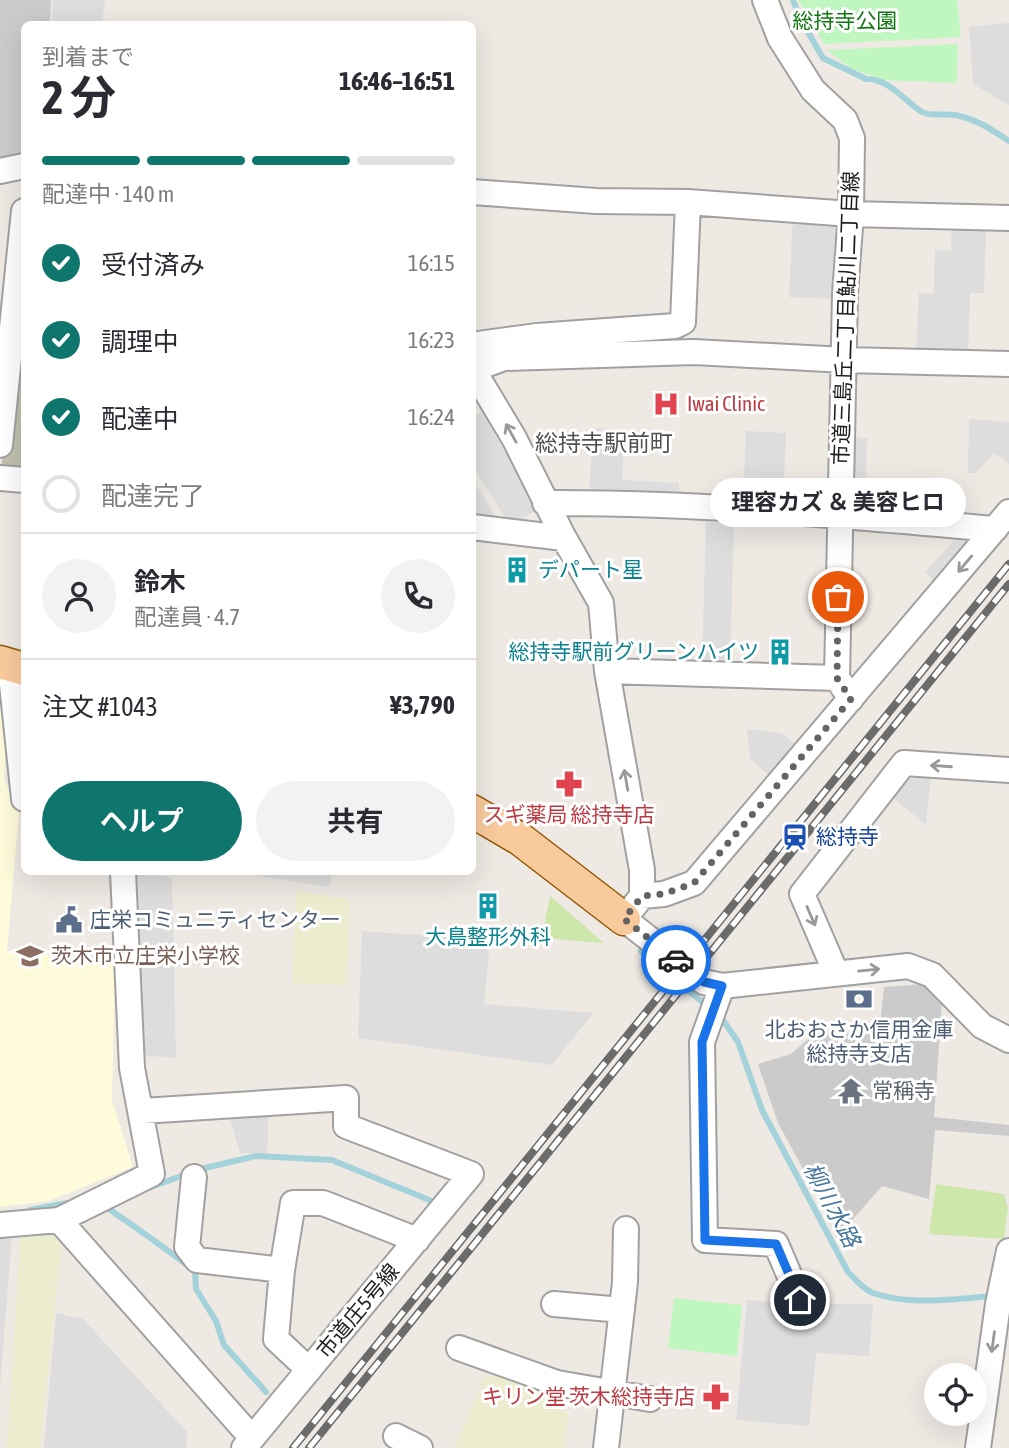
<!DOCTYPE html>
<html lang="ja">
<head>
<meta charset="utf-8">
<style>
	:root { --surface:#fff; --page:#f2f2f3; --text:#2b2b33; --muted:#7c7c81; --line:#e1e1e2; --accent:#0f766e }
	body { margin:0; font-family:"Asap Condensed","Noto Sans JP",sans-serif; background:var(--page); color:var(--text); height:100vh; display:flex; flex-direction:column; font-size:26px; white-space:nowrap }
	* { box-sizing:border-box; margin:0 }
	p { font-size:23px; color:var(--muted) }
	.icon { flex:none; width:38px; height:38px; fill:none; stroke:currentColor; stroke-width:2; stroke-linecap:round; stroke-linejoin:round }
	.map { position:relative; flex:1; overflow:hidden }
	.details { position:absolute; left:21px; top:21px; width:455px; height:854px; display:flex; flex-direction:column; background:var(--surface); border-radius:10px; box-shadow:0 7px 28px #0002 }
	.details>* { flex:none }
	.buttons { position:absolute; left:924px; top:1363px; display:grid; gap:14px }
	.buttons a { display:grid; place-items:center; width:63px; height:63px; border-radius:50%; background:var(--surface); box-shadow:0 7px 28px #0002; font-size:35px }
	.pin { position:absolute; display:grid; place-items:center; width:60px; height:60px; color:#fff; margin:-30px; border:4px solid #fff; border-radius:50%; box-shadow:0 2px 7px #0007 }
	.courier { position:absolute; display:grid; place-items:center; width:70px; height:70px; margin:-35px; border:5px solid #1a73e8; border-radius:50%; background:#fff; color:#222; box-shadow:0 2px 9px #0007 }
	.bubble { position:absolute; height:49px; border-radius:24px; background:var(--surface); box-shadow:0 7px 28px #0002; font-size:23px; font-weight:700; line-height:49px; text-align:center }
	.headline em { font-style:normal; font-weight:700 }
	.headline div { display:flex; flex-direction:column-reverse }
	.headline { display:flex; align-items:center; justify-content:space-between; height:119px; padding:0 21px }
	h1 { font-size:46px; font-weight:700; line-height:52px }
	.bar { display:grid; grid-template-columns:repeat(4,1fr); gap:10px 7px; align-content:center; height:84px; padding:0 21px }
	.bar i { height:9px; border-radius:5px; background:var(--line) }
	.bar .on { background:var(--accent) }
	.bar p { grid-column:span 4 }
	.line { display:flex; align-items:center; gap:18px; padding:0 21px; border-top:2px solid var(--line) }
	.line div { flex:1 }
	.round { display:grid; place-items:center; flex:none; width:74px; height:74px; border-radius:37px; background:var(--page) }
	ol { padding:0 21px; list-style:none }
	li { display:flex; align-items:center; gap:21px; height:77px }
	li p { margin-inline-start:auto }
	li .icon { padding:7px; border-radius:50%; background:var(--accent); color:#fff; stroke-width:4 }
	li:last-child { color:var(--muted) }
	li i { width:38px; height:38px; border:4px solid var(--line); border-radius:50% }
	.primary-button { display:flex; gap:14px; margin-top:auto; padding:14px 21px }
	.primary-button a { flex:1; height:80px; border-radius:42px; background:var(--accent); color:#fff; font-size:28px; font-weight:700; line-height:80px; text-align:center }
	.primary-button a+a { background:var(--page); color:var(--text) }
	.map>svg:first-child { display:block }
	.education { fill:#fefbdb }
	.religious { fill:#cbcbcb }
	.construction { fill:#c2c0ae }
	.farmland { fill:#ececce }
	.grass { fill:#cce7a9 }
	.park { fill:#c0f7c0 }
	.parking { fill:#ddd }
	.lines { fill:none; stroke-linecap:round; stroke-linejoin:round }
	.stream { stroke:#a4d2da; stroke-width:6 }
	.minor-casing { stroke:#a1a1a1; stroke-width:28 }
	.major-casing { stroke:#915804; stroke-width:35 }
	.minor { stroke:#fff; stroke-width:24 }
	.major { stroke:#f9ca9c; stroke-width:32 }
	.rail-casing { stroke:#6b6b6b; stroke-width:8 }
	.rail { stroke:#fff; stroke-width:5; stroke-dasharray:16; stroke-linecap:butt }
	.oneway { stroke:#999 }
	.done { stroke:#666462; stroke-width:7; stroke-dasharray:0 12.6 }
	.route { stroke:#1a73e8; stroke-width:9 }
	.labels { text-anchor:middle; stroke-width:6; stroke-linejoin:round; paint-order:stroke }
	.park-label { font-size:21px; fill:#0e770f; stroke:#fff }
	.street-label { font-size:21px; fill:#1d1d1d; stroke:#fff }
	.health-label { font-size:21px; fill:#be3a42; stroke:#fff; text-anchor:start }
	.culture-label { font-size:21px; fill:#0d838f; stroke:#fff; text-anchor:start }
	.transit-label { font-size:21px; fill:#164399; stroke:#fff; text-anchor:start }
	.service-label { font-size:21px; fill:#4e5e75; stroke:#fff; text-anchor:start }
	.education-label { font-size:21px; fill:#785e54; stroke:#fff; text-anchor:start }
	.worship-label { font-size:21px; fill:#5b616d; stroke:#fff; text-anchor:start }
	.neighbourhood-label { font-size:23px; fill:#505050; stroke:#fff }
	.water-label { font-size:23px; font-style:italic; fill:#46779a; stroke:#fff }
</style>
</head>
<body>
<div class="map">
<svg width="1009" height="1448" viewBox="0 0 1009 1448">
	<rect width="100%" height="100%" fill="#eee9e3"/>
	<path class="education" d="M0 697 8 698 4 779 19 812 7 951 115 961 112 1100 133 1167 49 1201 0 1207Z"/>
	<path class="religious" d="M0 0H51L50 24H24V159L0 164Z
		M926 984 942 1001 934 1117 1009 1125V1136L935 1130 929 1199 882 1186 839 1235 778 1123 758 1064 791 1054 816 1032 879 1035 884 987Z"/>
	<path class="construction" d="M24 273V473L1 470Z"/>
	<path class="farmland" d="M296 890 350 900 347 985 292 984Z
		M21 1230 63 1232 40 1448H7Z
		M505 1375 549 1390 547 1402 569 1414 564 1448H454L485 1377Z"/>
	<path class="grass" d="M550 896 604 943 542 938Z
		M936 1184 1004 1194 1008 1208 1004 1239 929 1234Z"/>
	<path class="park" d="M798 0H957L961 37 824 44Z
		M958 44 957 83 885 80 852 69 827 50Z
		M674 1298 742 1305 737 1356 668 1348Z"/>
	<path class="parking" d="M53 0H105L102 24H52Z
		M1009 23V105L973 84 969 27Z
		M793 216 833 218 841 228 837 299 789 297Z
		M952 226 986 228 984 293H970L968 354 916 352 919 293 934 294 935 250 951 251Z
		M481 412 540 508 510 526 473 466V417Z
		M969 419 1009 422V464L994 453 976 473H968Z
		M593 428 625 430 622 480 679 483V491L685 492 684 502 589 496Z
		M746 431 786 433 783 503 743 501Z
		M853 437 867 438 865 503H851Z
		M473 480 502 527 473 523Z
		M706 522 734 523 730 663 702 662Z
		M959 535 971 547 936 583 925 572Z
		M747 729 781 733 794 743 771 777 750 759Z
		M931 775 926 825 892 797 904 780Z
		M129 872H143L172 878 176 1058 137 1055Z
		M233 872H332L329 887Z
		M362 931 490 940 484 1004 593 1013 552 1065 358 1038Z
		M269 1109 267 1154 240 1153 229 1114Z
		M12 1235 0 1387V1236Z
		M747 1300 802 1304H873L869 1356 816 1353 809 1426 736 1420Z
		M56 1313 83 1319 187 1432 186 1448H44Z"/>
	<g class="lines">
		<path class="stream" d="M793 0 800 18 823 58 866 79C888 78 905 101 922 112 931 117 944 113 955 115 976 119 991 129 1009 141
			M641 951 707 1006
			M721 1017 738 1042 762 1110 848 1272C855 1279 863 1289 873 1293 909 1306 955 1299 993 1296
			M151 1187 201 1169 256 1156 332 1160 434 1202
			M103 1205C134 1226 165 1248 195 1271L196 1289 216 1321 224 1345 266 1392
			M30 1210 67 1203"/>
		<g class="minor-casing">
			<path id="minor" d="M765 0 780 38 813 90 845 120 852 138 851 214 845 294 837 678 851 699
				M0 171 24 166
				M472 192 596 201 688 202 851 214 1009 218
				M472 347 478 344 537 336 675 326 683 322 688 202
				M472 368 514 438 564 538 601 603 607 671 642 870V896L624 919 704 982 722 986 908 966 932 975 982 1026 1009 1040
				M474 369 504 358 694 352 845 360 1009 364
				M0 445 24 211
				M0 478 24 480
				M545 503C695 502 846 516 995 529
				M472 527 564 538
				M10 665 24 799
				M607 671 837 678
				M642 896 664 894 694 883 1009 512
				M836 973 802 894 904 763 1009 770
				M722 986 702 1042 705 1240 776 1244 800 1300
				M142 1111 346 1098V1126L471 1174 244 1448
				M194 1177 187 1247 197 1260 282 1270 276 1339 309 1370
				M59 1220 252 1438
				M0 1225 59 1220 152 1174 132 1068 123 872
				M282 1270 293 1203H323L417 1240
				M554 1304 622 1310
				M459 1348 557 1383 650 1399
				M396 1436 420 1448
				M606 1448 625 1282 626 1229
				M978 1448 998 1304 1009 1251"/>
		</g>
		<g class="major-casing">
			<path id="major" d="M0 662 24 669
				M472 811 520 839 624 919"/>
		</g>
		<use href="#minor" class="minor"/>
		<use href="#major" class="major"/>
		<g class="rail-casing">
			<path id="rail" d="M293 1448 1009 564
				M309 1448 1009 584"/>
		</g>
		<use href="#rail" class="rail"/>
	</g>
	<defs><path id="oneway-shaft" d="M-6 0H5M1.5-3L5.5 0L1.5 3" fill="none" stroke-width="1.6" stroke-linecap="round" stroke-linejoin="round" transform="scale(1.75)"/></defs>
	<g class="oneway">
		<use href="#oneway-shaft" transform="translate(511 433) rotate(-119)"/>
		<use href="#oneway-shaft" transform="translate(965 564) rotate(130)"/>
		<use href="#oneway-shaft" transform="translate(941 766) rotate(-176)"/>
		<use href="#oneway-shaft" transform="translate(626 780) rotate(-100)"/>
		<use href="#oneway-shaft" transform="translate(811 916) rotate(67)"/>
		<use href="#oneway-shaft" transform="translate(869 970) rotate(-6)"/>
		<use href="#oneway-shaft" transform="translate(993 1342) rotate(98)"/>
	</g>
	<g class="lines">
		<path class="done" d="M676 960 624 919 642 896 664 894 694 883 851 699 837 678 838 597"/>
		<path class="route" d="M676 960 704 982 722 986 702 1042 705 1240 776 1244 800 1300"/>
	</g>
	<defs>
		<g id="hospital-bare" transform="scale(2.1)"><path d="M-5-5h3v3.5h4V-5h3V5h-3V1.5h-4V5h-3Z" fill="#e0444e" stroke="#fff" stroke-width="2.5" paint-order="stroke"/></g>
		<g id="building-bare" transform="scale(2.1)"><path d="M-4-6H4V6H1V3H-1V6H-4ZM-2.5-4.3h1.7v1.8h-1.7ZM.8-4.3h1.7v1.8H.8ZM-2.5-1h1.7V.8h-1.7ZM.8-1h1.7V.8H.8Z" fill="#0f9aa8" stroke="#fff" stroke-width="2.5" paint-order="stroke"/></g>
		<g id="pharmacy-bare" transform="scale(2.1)"><path d="M-2-6h4v4h4v4h-4v4h-4v-4h-4v-4h4Z" fill="#e0444e" stroke="#fff" stroke-width="2.5" paint-order="stroke"/></g>
		<g id="station-bare" transform="scale(2.1)"><path d="M-3-6H3Q5-6 5-4V2Q5 4 3 4L4.5 6H3L1.5 4h-3L-3 6H-4.5L-3 4Q-5 4-5 2V-4Q-5-6-3-6ZM-3.5-4v3h7v-3ZM-3.5 1v1.5H-2V1ZM2 1v1.5H3.5V1Z" fill="#1a4fb4" stroke="#fff" stroke-width="2.5" paint-order="stroke"/></g>
		<g id="civic-bare" transform="scale(2.1)"><path d="M-.6-6.5H3V-4.5H.6V-3L4-1V1h2V6H-6V1h2V-1L-.6-3ZM-1.2 2.5V6h2.4V2.5Z" fill="#5c6f8a" stroke="#fff" stroke-width="2.5" paint-order="stroke"/></g>
		<g id="school-bare" transform="scale(2.1)"><path d="M0-5L7-2L0 1L-7-2ZM-4 1L0 2.5L4 1V4Q0 6-4 4Z" fill="#8d6e63" stroke="#fff" stroke-width="2.5" paint-order="stroke"/></g>
		<g id="bank-bare" transform="scale(2.1)"><path d="M-6-4H6V4H-6ZM0-2.3a2.3 2.3 0 1 0 0 4.6a2.3 2.3 0 1 0 0-4.6Z" fill="#5c6f8a" stroke="#fff" stroke-width="2.5" paint-order="stroke"/></g>
		<g id="temple-bare" transform="scale(2.1)"><path d="M0-6L5-2H3V0L6.5 2.5H4V6H1.5V3h-3V6H-4V2.5H-6.5L-3 0V-2H-5Z" fill="#6b7280" stroke="#fff" stroke-width="2.5" paint-order="stroke"/></g>
	</defs>
	<g fill-rule="evenodd">
		<use href="#hospital-bare" x="666" y="404"/>
		<use href="#building-bare" x="517" y="570"/>
		<use href="#building-bare" x="780" y="652"/>
		<use href="#pharmacy-bare" x="569" y="784"/>
		<use href="#station-bare" x="795" y="837"/>
		<use href="#building-bare" x="488" y="906"/>
		<use href="#civic-bare" x="69" y="920"/>
		<use href="#school-bare" x="30" y="956"/>
		<use href="#bank-bare" x="859" y="999"/>
		<use href="#temple-bare" x="851" y="1091"/>
		<use href="#pharmacy-bare" x="716" y="1397"/>
	</g>
	<g class="labels">
		<g class="park-label">
			<text x="845" y="28">総持寺公園</text>
		</g>
		<g class="street-label">
			<text transform="translate(846 318) rotate(-88)" y="7">市道三島丘二丁目鮎川二丁目線</text>
			<text transform="translate(358 1311) rotate(-50)" y="7">市道庄5号線</text>
		</g>
		<g class="health-label">
			<text x="687" y="411">Iwai Clinic</text>
			<text x="569" y="822" text-anchor="middle">スギ薬局 総持寺店</text>
			<text x="695" y="1404" text-anchor="end">キリン堂 茨木総持寺店</text>
		</g>
		<g class="culture-label">
			<text x="538" y="577">デパート星</text>
			<text x="759" y="659" text-anchor="end">総持寺駅前グリーンハイツ</text>
			<text x="488" y="944" text-anchor="middle">大島整形外科</text>
		</g>
		<g class="transit-label">
			<text x="816" y="844">総持寺</text>
		</g>
		<g class="service-label">
			<text x="90" y="927">庄栄コミュニティセンター</text>
			<text x="859" y="1037" text-anchor="middle">北おおさか信用金庫<tspan x="859" dy="24">総持寺支店</tspan></text>
		</g>
		<g class="education-label">
			<text x="51" y="963">茨木市立庄栄小学校</text>
		</g>
		<g class="worship-label">
			<text x="872" y="1098">常稱寺</text>
		</g>
		<g class="neighbourhood-label">
			<text x="604" y="451">総持寺駅前町</text>
		</g>
		<g class="water-label">
			<text transform="translate(832 1205) rotate(62)" y="8">柳川水路</text>
		</g>
	</g>
</svg>
<div class="buttons">
<a><svg class="icon" aria-label="locate" viewBox="0 0 24 24"><circle cx="12" cy="12" r="6"/><path d="M12 2v4M12 18v4M2 12h4M18 12h4"/></svg></a>
</div>
<div class="pin" style="left:838px;top:597px;background:#ea580c"><svg class="icon" aria-label="bag" viewBox="0 0 24 24"><path d="M5 8h14l-1 12H6zM9 8a3 3 0 0 1 6 0"/></svg></div>
<div class="pin" style="left:800px;top:1300px;background:#1f2937"><svg class="icon" aria-label="home" viewBox="0 0 24 24"><path d="M3 11l9-7 9 7M6 9v11h12V9"/></svg></div>
<div class="courier" style="left:676px;top:960px"><svg class="icon" aria-label="car" viewBox="0 0 24 24"><path d="M5 17H2v-5l4-1 3-4h7l3 4 3 1v5h-3M9 17h6M6 11h13"/><circle cx="7" cy="17" r="2"/><circle cx="17" cy="17" r="2"/></svg></div>
<div class="bubble" style="left:710px;top:478px;width:256px">理容カズ ＆ 美容ヒロ</div>
<section class="details">
<div class="headline"><div><h1>2 分</h1><p>到着まで</p></div><em>16:46–16:51</em></div>
<div class="bar"><i class="on"></i><i class="on"></i><i class="on"></i><i></i><p>配達中 · 140 m</p></div>
<ol>
<li><svg class="icon" aria-label="check" viewBox="0 0 24 24"><path d="M5 12l5 5 9-10"/></svg>受付済み<p>16:15</p></li>
<li><svg class="icon" aria-label="check" viewBox="0 0 24 24"><path d="M5 12l5 5 9-10"/></svg>調理中<p>16:23</p></li>
<li><svg class="icon" aria-label="check" viewBox="0 0 24 24"><path d="M5 12l5 5 9-10"/></svg>配達中<p>16:24</p></li>
<li><i></i>配達完了</li>
</ol>
<div class="line" style="height:126px"><a class="round"><svg class="icon" aria-label="person" viewBox="0 0 24 24"><circle cx="12" cy="8" r="4"/><path d="M4 21q1-7 8-7t8 7"/></svg></a><div><b>鈴木</b><p>配達員 · 4.7</p></div><a class="round"><svg class="icon" aria-label="phone" viewBox="0 0 24 24"><path d="M5 4h4l2 5-3 2q2 4 5 5l2-3 5 2v4C11 20 4 13 5 4z"/></svg></a></div>
<div class="line" style="height:91px"><div>注文 #1043</div><b>¥3,790</b></div>
<div class="primary-button"><a>ヘルプ</a><a>共有</a></div>
</section>
</div>
</body>
</html>
